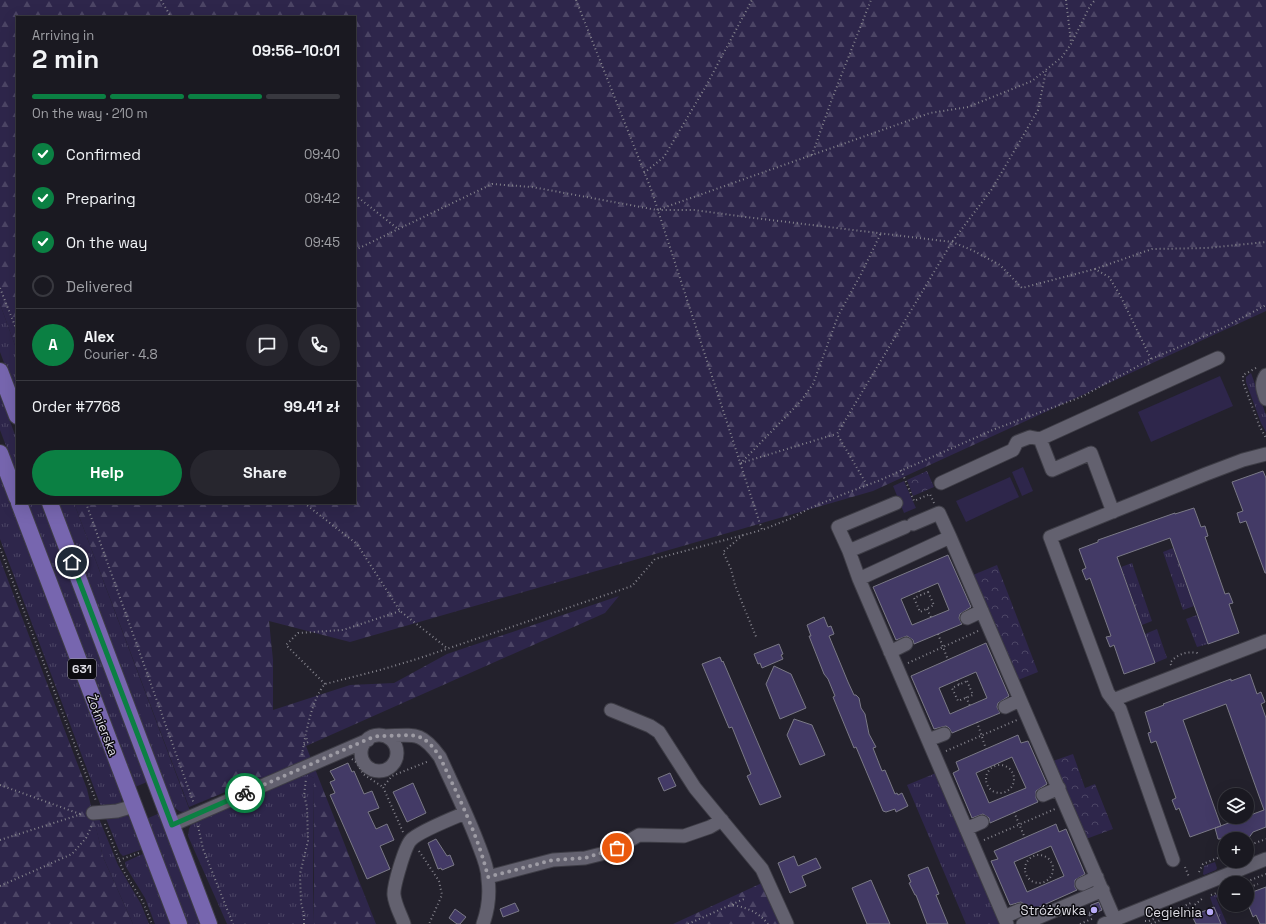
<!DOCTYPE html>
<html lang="en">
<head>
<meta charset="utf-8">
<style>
	:root { --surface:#1a1921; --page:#27262e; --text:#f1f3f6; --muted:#9fa0a5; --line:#38383f; --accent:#0b8043 }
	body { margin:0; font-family:"Space Grotesk",sans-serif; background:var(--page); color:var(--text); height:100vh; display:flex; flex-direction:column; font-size:15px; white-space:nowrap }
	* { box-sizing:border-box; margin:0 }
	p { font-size:13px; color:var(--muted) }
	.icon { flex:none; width:22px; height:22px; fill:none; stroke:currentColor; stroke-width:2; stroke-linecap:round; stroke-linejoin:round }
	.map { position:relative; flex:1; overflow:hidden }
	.drawer { position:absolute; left:16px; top:16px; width:340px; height:488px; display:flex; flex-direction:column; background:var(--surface); border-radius:0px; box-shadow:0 4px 16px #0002,0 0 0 1px var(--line) }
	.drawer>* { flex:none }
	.controls { position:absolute; left:1218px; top:788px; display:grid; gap:8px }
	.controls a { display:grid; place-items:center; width:36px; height:36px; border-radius:50%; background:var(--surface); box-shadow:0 4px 16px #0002,0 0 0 1px var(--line); font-size:20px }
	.pin { position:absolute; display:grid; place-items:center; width:34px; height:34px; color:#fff; margin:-17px; border:2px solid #fff; border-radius:50%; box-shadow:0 1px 4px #0007 }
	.courier { position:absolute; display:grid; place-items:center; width:40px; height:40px; margin:-20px; border:3px solid #0b8043; border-radius:50%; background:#fff; color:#222; box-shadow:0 1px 5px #0007 }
	.headline em { font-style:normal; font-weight:600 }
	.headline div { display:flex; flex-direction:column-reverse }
	.headline { display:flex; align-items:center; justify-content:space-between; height:68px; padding:0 16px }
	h1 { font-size:26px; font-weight:600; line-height:30px }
	.bar { display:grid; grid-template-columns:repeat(4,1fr); gap:6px 4px; align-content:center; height:48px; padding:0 16px }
	.bar i { height:5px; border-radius:3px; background:var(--line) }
	.bar .current { background:var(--accent) }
	.bar p { grid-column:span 4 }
	.line { display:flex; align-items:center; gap:10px; padding:0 16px; border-top:1px solid var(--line) }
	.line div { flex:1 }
	.round { display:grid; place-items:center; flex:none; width:42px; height:42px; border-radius:21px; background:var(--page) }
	ol { padding:0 16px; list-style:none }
	li { display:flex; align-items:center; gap:12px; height:44px }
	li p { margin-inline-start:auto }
	li .icon { padding:4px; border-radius:50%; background:var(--accent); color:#fff; stroke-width:4 }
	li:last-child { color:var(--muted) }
	li i { width:22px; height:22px; border:2px solid var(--line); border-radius:50% }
	.cta { display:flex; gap:8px; margin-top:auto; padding:8px 16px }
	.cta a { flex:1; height:46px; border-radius:24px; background:var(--accent); color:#fff; font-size:16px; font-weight:600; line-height:46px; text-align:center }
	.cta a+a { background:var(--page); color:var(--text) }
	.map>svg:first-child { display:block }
	.grass { fill:url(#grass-tufts) }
	.forest { fill:url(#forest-firs) }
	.park { fill:url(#park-crowns) }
	.pitch { fill:#2e264b }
	.building { fill:#433a66; stroke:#7a7986; fill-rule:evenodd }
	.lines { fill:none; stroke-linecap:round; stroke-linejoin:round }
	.minor-casing { stroke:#3e3d46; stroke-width:15 }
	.major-casing { stroke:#3e3d46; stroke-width:18 }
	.path { stroke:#84838c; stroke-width:2; stroke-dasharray:1 3; stroke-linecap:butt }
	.minor { stroke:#63616f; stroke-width:13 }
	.major { stroke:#7766af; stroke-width:16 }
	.done { stroke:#9d9ba4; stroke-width:4; stroke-dasharray:0 7.2 }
	.route { stroke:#0b8043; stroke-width:5 }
	.poi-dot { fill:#b8abf7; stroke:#0c0b10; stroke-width:1.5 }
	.labels { text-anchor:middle; stroke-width:3; stroke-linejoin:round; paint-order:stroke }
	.shield { fill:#0c0b10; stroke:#9f9ea5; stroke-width:1 }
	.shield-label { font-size:12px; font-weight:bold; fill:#dedde5 }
	.street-label { font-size:13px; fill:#dedde5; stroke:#0c0b10 }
	.poi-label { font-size:13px; fill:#dedde5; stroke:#0c0b10; text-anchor:end }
</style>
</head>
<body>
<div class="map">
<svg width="1266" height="924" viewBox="0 0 1266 924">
	<defs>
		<pattern id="grass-tufts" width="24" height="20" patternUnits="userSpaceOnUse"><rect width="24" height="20" fill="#2e264b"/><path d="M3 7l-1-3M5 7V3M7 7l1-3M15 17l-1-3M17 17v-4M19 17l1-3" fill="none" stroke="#4c4565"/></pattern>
		<pattern id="forest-firs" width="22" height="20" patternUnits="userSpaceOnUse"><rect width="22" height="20" fill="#2e264b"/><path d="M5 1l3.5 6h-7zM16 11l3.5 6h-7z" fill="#4c4565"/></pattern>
		<pattern id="park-crowns" width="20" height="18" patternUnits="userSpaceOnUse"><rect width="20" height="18" fill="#2e264b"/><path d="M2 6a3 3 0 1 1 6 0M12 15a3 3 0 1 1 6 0" fill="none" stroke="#4c4565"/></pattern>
	</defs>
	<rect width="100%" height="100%" fill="#23212c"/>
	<path class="grass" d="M0 304 17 351V397L0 352Z
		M1251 373 1266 415V432L1261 423 1246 382V377Z
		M0 395 17 440V475L0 430Z
		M0 473 122 797 121 804 102 809 0 539Z
		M28 503H41L147 782 135 787Z
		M57 503H74L190 811C183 813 177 812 172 804Z
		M1173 548 1194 606 1183 610 1163 552Z
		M1132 563 1152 621 1142 625 1121 567Z
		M1197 615 1208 644 1197 647 1186 619Z
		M1157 629 1167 658 1155 663 1145 634Z
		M303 772 314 778 313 882 314 924H227L188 836 189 829 192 822Z
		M936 773 1000 924H966L907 785Z
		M123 813C136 819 139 837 143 849L123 856 120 853 105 816Z
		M160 813 202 924H186L146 819Z
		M93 816H98L118 865 141 904 149 924H133L103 857Z
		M145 853 171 924H155L145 898 126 867 125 862Z
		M1215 862 1217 868 1216 870 1204 875 1203 874 1204 866Z
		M1225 891V894L1216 898 1227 924H1221L1214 907 1215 905 1213 906 1210 897Z"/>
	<path class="forest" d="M0 0H1266V311L873 491 350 642 269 621 273 660V710L350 685 394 683 447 654 619 596 605 613 306 746 376 924H314V778L302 772 252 796 247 783 189 807 74 503H355V17H17V351L0 304Z
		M0 559 87 789 103 857 133 924H0Z
		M764 882 784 924H673Z"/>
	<path class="park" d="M927 471 934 487 913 496 907 480Z
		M997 565 1038 672 1018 680 973 575Z
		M1073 754 1085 788 1095 784 1113 829 1086 839 1053 761Z"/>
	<path class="pitch" d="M1220 376 1233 406 1151 442 1138 412Z
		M1023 467 1033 491 1022 496 1012 472Z
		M1010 477 1019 497 966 522 956 501Z
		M904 481 916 508 904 513 893 486Z"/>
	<path class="building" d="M1263 471 1266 478V573H1265L1246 521 1240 523 1237 513 1243 511 1232 482Z
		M1194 508 1201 527 1205 526 1208 536 1205 537 1225 594 1229 593 1233 603 1229 604 1239 633 1208 644 1170 538 1117 557 1155 663 1124 674 1114 645 1110 647 1106 637 1111 636 1090 578 1086 580 1082 570 1086 568 1079 549 1098 542V540L1175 513V514Z
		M948 555 971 607 960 614 959 618 962 624 914 644 913 640 907 636 896 640 873 587ZM938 583 949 610 912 625 901 599Z
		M824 617 828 627 831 626 834 634 829 636 848 682 854 695H856L859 698 861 708 865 714 869 734 876 747 873 748 882 771 885 770 895 794 897 793 898 795 902 793 908 806 896 812 895 809 886 812 883 811 856 747 854 748 833 697 835 696 828 679 824 674 809 636H811L807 625Z
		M986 643 1009 696 998 703 997 707 1000 713 952 733 949 728 946 726 934 729 911 676ZM976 672 987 698 950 714 939 688Z
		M779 644 783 654 781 655 783 659 762 668 760 663 758 664 754 654Z
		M720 657 722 662 723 661 781 797 760 805 747 776 751 774 732 727 729 728 702 664Z
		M774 666 791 674 806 708 780 719 766 684Z
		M1250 674 1257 694 1261 692 1265 702 1261 704 1266 718V827L1253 832 1248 839H1218L1215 828 1190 837 1179 808 1176 810 1172 800 1176 798 1156 741 1151 743 1148 733 1151 732 1145 712 1164 705 1163 704 1231 679V681ZM1226 704 1264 810 1215 828 1221 826 1183 720Z
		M794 719 812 725 825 755 800 765 787 735Z
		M1018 735 1021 743 1028 741 1047 784 1036 791V798L1038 802 990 823 989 818 983 814 972 818 953 773 959 770 956 762ZM1012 757 1026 788 989 803 976 773Z
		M348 763 352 772 354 771 364 794 372 791 379 808 368 812 376 829 387 824 394 840 380 846 390 869 367 879 330 795 335 793 330 782 335 780 330 771Z
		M670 773 676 786 664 791 658 778Z
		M413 783 426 813 407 822 393 792Z
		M1056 824 1059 832 1066 829 1085 874 1075 880V887L1077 890 1028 912 1027 906 1021 902 1010 905 991 861 998 859 994 851ZM1051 846 1064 876 1027 892 1014 862Z
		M436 839 447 856 450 855 454 865 442 870 441 868 438 869 428 843Z
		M794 856 798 866 816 858 821 868 802 876 806 886 790 893 778 863Z
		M928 867 939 894 936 895 948 924H927L916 895H915L909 883 911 882 908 875Z
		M871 880 890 924H867L852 888Z
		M1266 887V924H1260L1256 915 1253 917 1247 902 1250 900 1247 894Z
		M1099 902 1102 910 1089 916 1091 905Z
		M515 903 519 911 503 917 500 909Z
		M1214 907 1221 924H1196L1192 916Z
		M455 909 466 917 460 924H457L449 918Z"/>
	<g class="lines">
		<g class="minor-casing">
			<path id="minor" d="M1266 375C1260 384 1263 390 1266 399
				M941 483 1013 450 1017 442 1030 437 1040 439
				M1113 512 1091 453 1052 470 1040 439 1218 358
				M913 524 939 513 950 537
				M849 551 838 527 896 503
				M859 579 849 551 905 527
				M967 618 982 611
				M890 652 906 644
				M1113 700 1266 641
				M1005 707 1020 700
				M611 710 650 726 659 732 695 788 762 869 787 924
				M361 753a18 18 0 1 1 36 0a18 18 0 1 1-36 0Z
				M385 736C415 735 421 731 440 757 453 786 468 816 479 846 483 856 488 868 488 879 490 894 488 910 483 924
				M928 740 944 734
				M1043 795 1059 788
				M93 813 117 811 134 806
				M172 825 368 740
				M966 829 982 822
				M1173 860 1120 709 1108 693 1050 537 1206 474 1243 460 1266 454
				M488 877 553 860 585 858 601 854 617 848 639 835 684 836 710 827 722 820
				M1082 884 1097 877
				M1004 917 1020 910
				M404 924C401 915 395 905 394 895 393 887 405 846 411 840 418 832 453 818 465 813
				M1007 924 859 579 950 537 1115 920
				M1023 924 1103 890
				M1104 924 1266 859"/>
		</g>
		<g class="major-casing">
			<path id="major" d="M0 371 17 416
				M0 453 17 498
				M19 503 179 924
				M50 503 209 924"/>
		</g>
		<path class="path" d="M161 0 171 17
			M576 0 651 189 762 530 792 518 808 509 844 494 878 481 995 429 1081 397 1151 359 1221 329 1266 305
			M1066 0 1071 42
			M812 155 832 99 871 0
			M644 173 664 157 706 86 752 0
			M355 195 398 229
			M660 209 930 113 968 107 1032 81 1062 57 1071 44 1090 6 1095 0
			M355 250 492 184 532 187 657 210H694L746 217 952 242 972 250 1000 265 1022 288 1095 269 1109 277 1120 295 1151 359
			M1095 269 1152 249 1207 248 1266 242
			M0 288 17 331
			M1256 368 1243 375V382L1259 425 1266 438
			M741 463 836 434
			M740 464 801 401 813 384 838 316 861 274 881 233
			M901 470 914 501 930 494 934 503
			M867 485 837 434 952 242 992 189 1038 110 1046 71
			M86 503 194 804
			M304 503 357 544 400 611 447 648
			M743 535 723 552 731 569 735 585 743 605 757 639
			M0 548 96 801
			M919 591 921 595
			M928 592 934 605 920 612 914 598Z
			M927 609 931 617
			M938 634 948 660
			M908 663 978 631
			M1171 665 1170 663C1177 654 1187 651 1197 653L1198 655
			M957 680 959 685
			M967 681 973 695 958 701 952 688Z
			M325 684 286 645 298 633 343 630 400 611
			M966 697 970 706
			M977 722 986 749
			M304 745 308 742 306 737
			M946 751 1017 720
			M302 755C305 736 312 698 325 684L380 670 417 659 632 586 655 559 762 530
			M352 759 357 763 363 774 383 787
			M986 779a14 14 0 1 1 28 0a14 14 0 1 1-28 0Z
			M0 785 80 814
			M1014 812 1025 838
			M105 824 123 870 143 902 152 924
			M198 826 203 849 233 924
			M403 832 383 787 392 776 429 761
			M0 840 82 814
			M984 840 1055 809
			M1247 846 1266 839
			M419 851 439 881 442 895 429 924
			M1025 869a14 14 0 1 1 28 0a14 14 0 1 1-28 0Z
			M119 860 139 853
			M1185 867 1189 877
			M1199 872 1203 864 1225 855
			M1248 881 1252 893
			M1243 883 1266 874
			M0 886 72 854 86 838 92 825
			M1250 887 1258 884
			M1211 895 1225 890
			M733 905C748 908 758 912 768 924
			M1145 921H1149L1191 903
			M304 924V914L301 903 300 874 308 841 307 807 304 795 306 779
			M688 924 744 899
			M1080 924 1094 918
			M1151 924 1192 907 1203 898"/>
		<use href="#minor" class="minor"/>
		<use href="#major" class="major"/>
	</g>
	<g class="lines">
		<path class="done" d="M245 793 373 737 379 736H385L411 735 423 738 433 747 440 757C458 796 478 835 488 877L553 860 585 858 617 848"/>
		<path class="route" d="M72 562 172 825 245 793"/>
	</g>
	<g class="poi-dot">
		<circle cx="1094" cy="910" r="4"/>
		<circle cx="1210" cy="912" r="4"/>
	</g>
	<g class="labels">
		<rect class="shield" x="68" y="659" width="28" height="20" rx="3"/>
		<g class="shield-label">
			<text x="82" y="673">631</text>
		</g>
		<g class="street-label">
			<text transform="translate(103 725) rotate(69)" y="5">Żołnierska</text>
		</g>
		<g class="poi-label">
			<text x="1086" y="915">Stróżówka</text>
			<text x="1202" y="917">Cegielnia</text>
		</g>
	</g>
</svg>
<div class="controls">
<a><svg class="icon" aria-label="layers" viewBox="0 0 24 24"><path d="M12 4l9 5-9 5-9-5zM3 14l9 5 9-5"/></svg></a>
<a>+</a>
<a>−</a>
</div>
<div class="pin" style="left:617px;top:848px;background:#ea580c"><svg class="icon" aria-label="bag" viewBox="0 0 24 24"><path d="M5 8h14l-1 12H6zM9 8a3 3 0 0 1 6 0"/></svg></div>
<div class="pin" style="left:72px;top:562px;background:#1f2937"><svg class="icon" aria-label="home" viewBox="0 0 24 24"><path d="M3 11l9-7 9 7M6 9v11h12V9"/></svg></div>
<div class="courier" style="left:245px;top:793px"><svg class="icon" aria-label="bike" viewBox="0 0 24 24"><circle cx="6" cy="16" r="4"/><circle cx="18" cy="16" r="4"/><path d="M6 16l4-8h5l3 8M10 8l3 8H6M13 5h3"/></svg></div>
<section class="drawer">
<div class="headline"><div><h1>2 min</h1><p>Arriving in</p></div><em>09:56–10:01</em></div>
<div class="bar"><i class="current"></i><i class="current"></i><i class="current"></i><i></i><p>On the way · 210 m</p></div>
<ol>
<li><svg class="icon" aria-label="check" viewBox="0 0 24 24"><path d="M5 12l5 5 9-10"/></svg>Confirmed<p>09:40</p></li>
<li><svg class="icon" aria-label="check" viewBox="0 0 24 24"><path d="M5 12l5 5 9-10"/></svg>Preparing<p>09:42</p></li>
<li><svg class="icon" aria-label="check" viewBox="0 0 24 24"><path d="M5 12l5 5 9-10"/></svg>On the way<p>09:45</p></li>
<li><i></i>Delivered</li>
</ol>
<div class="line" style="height:72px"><b class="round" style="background:var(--accent);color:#fff">A</b><div><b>Alex</b><p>Courier · 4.8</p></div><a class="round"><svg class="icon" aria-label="chat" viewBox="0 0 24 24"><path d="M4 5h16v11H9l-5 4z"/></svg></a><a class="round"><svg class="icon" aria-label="phone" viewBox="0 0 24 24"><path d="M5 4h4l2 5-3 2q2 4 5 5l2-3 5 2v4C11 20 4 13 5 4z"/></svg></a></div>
<div class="line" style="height:52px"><div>Order #7768</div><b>99.41 zł</b></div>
<div class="cta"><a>Help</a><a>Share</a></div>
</section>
</div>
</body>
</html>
